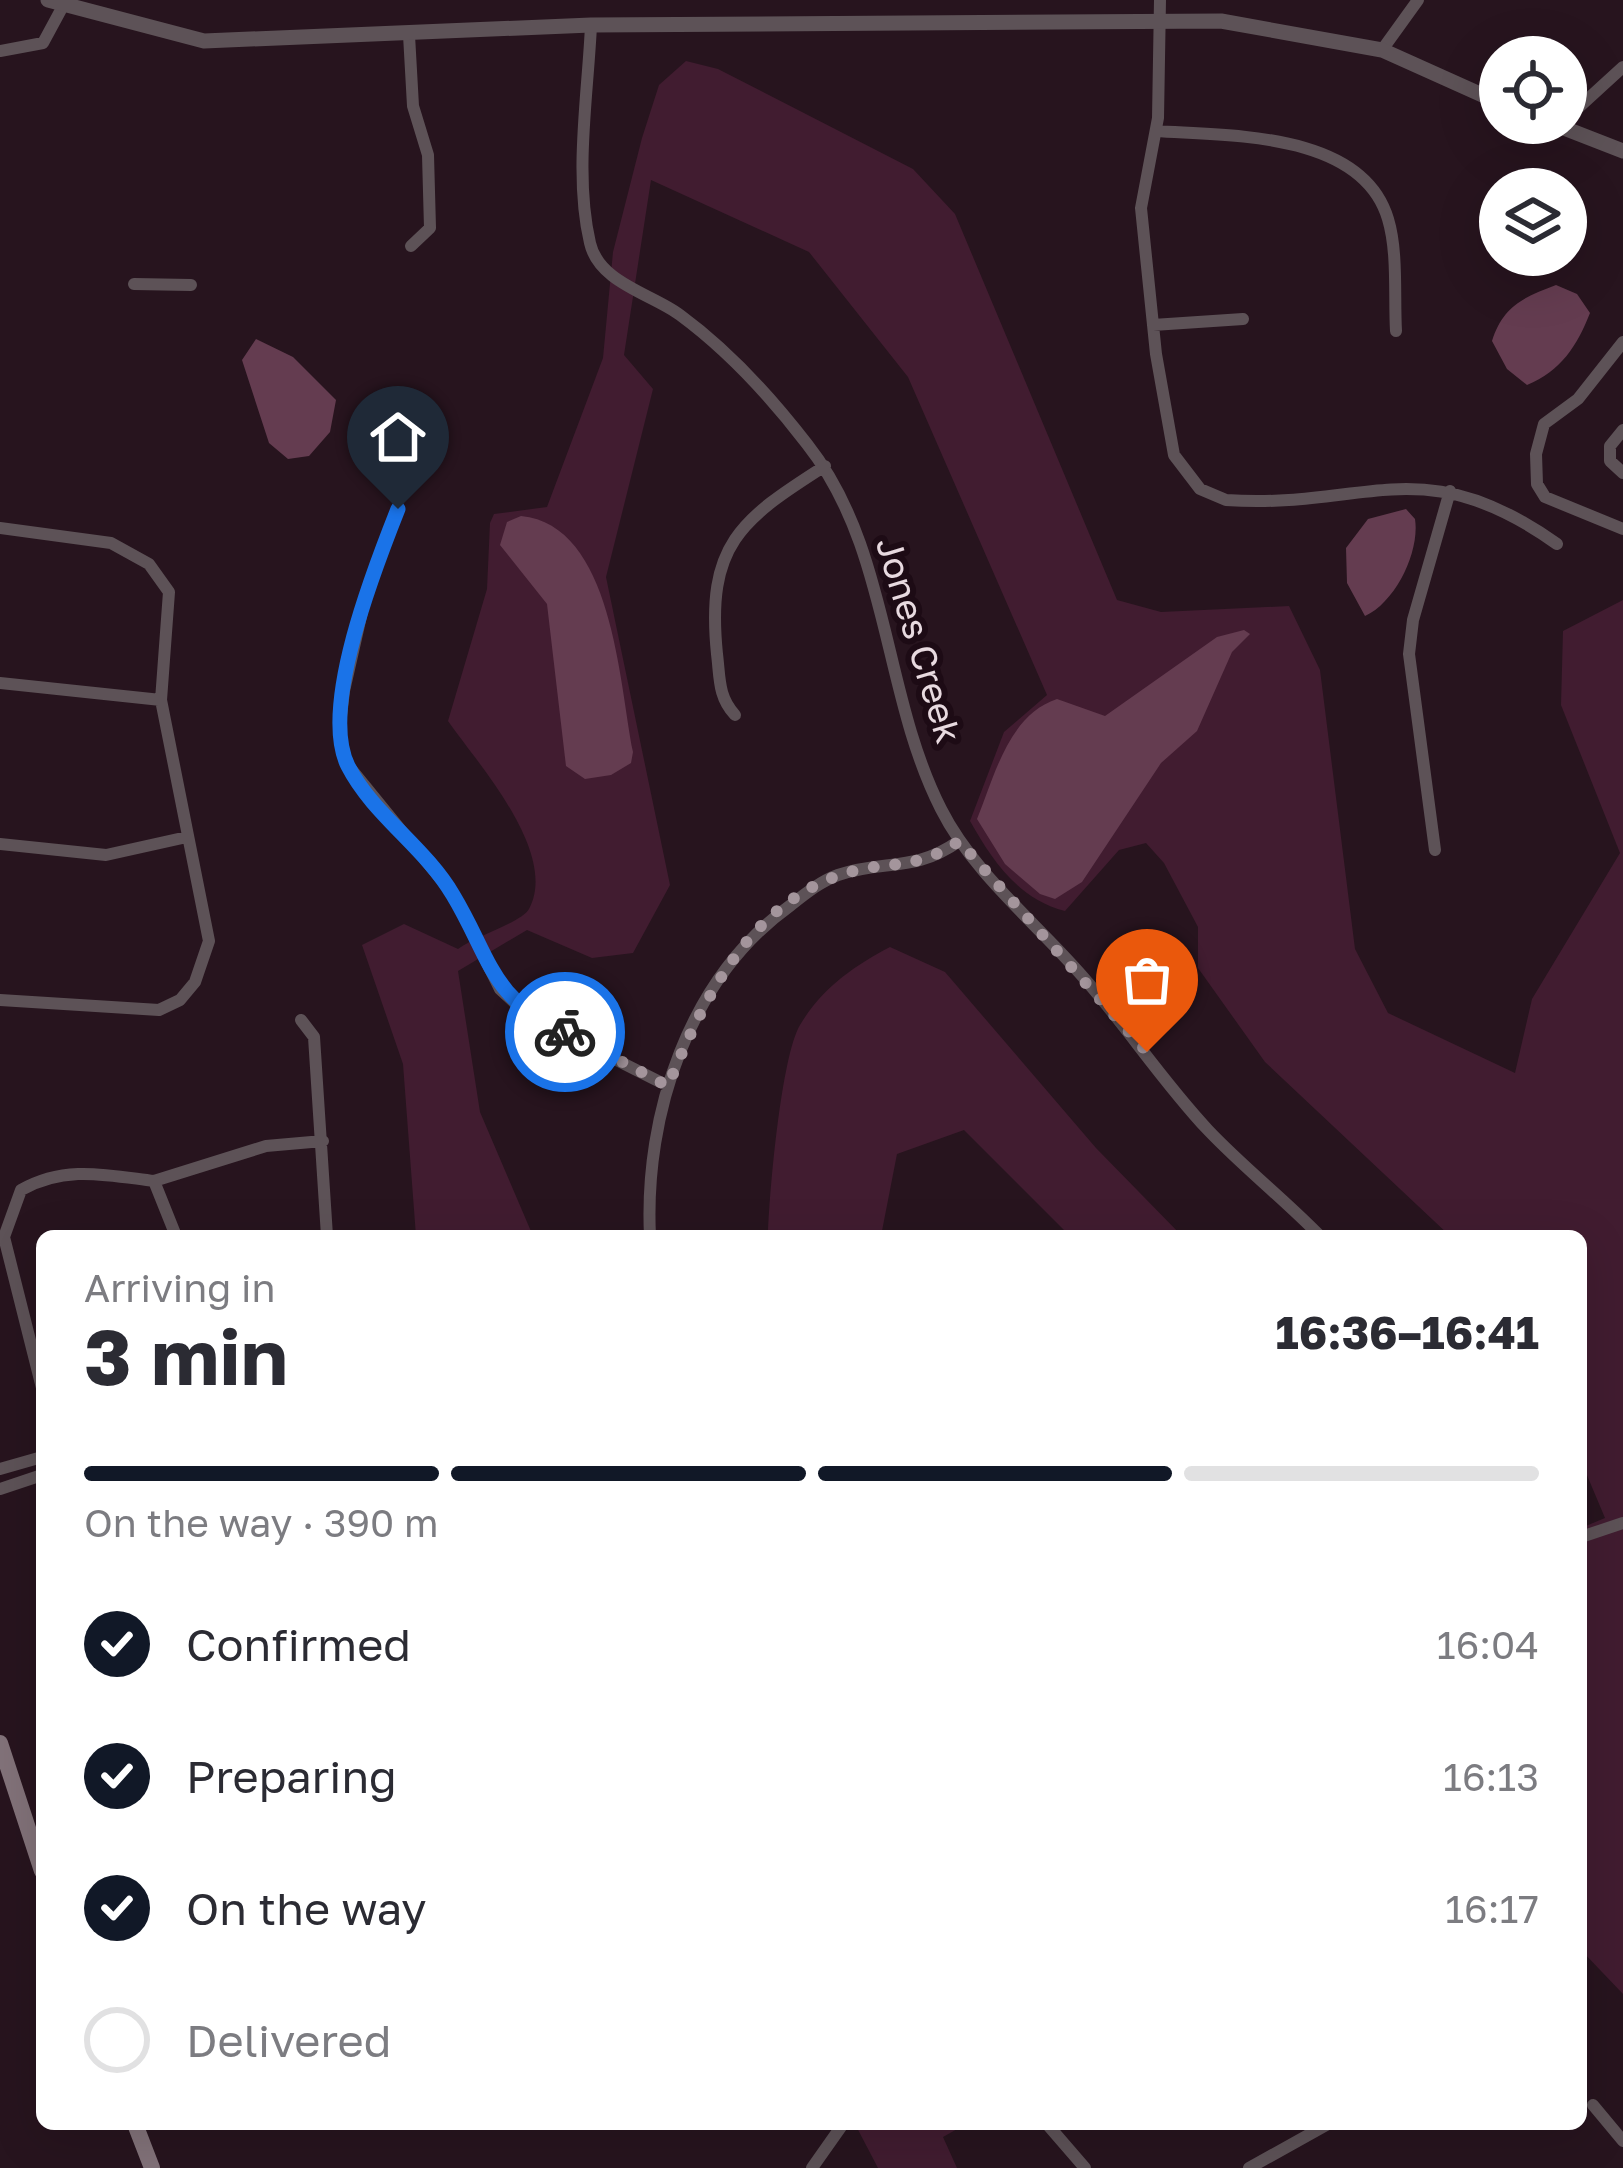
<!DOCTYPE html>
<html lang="en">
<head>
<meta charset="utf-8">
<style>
	:root { --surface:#fff; --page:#f2f2f3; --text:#2b2b33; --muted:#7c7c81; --line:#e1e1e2; --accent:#111827 }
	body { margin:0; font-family:"Golos Text",sans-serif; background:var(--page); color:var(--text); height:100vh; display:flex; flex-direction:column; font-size:45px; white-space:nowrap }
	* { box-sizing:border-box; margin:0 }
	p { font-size:39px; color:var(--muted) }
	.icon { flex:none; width:66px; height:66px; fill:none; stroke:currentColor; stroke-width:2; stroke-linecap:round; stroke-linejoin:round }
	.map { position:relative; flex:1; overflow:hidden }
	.side { position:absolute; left:36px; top:1230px; width:1551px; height:900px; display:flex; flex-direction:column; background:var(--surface); border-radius:18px; box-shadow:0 12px 48px #0002 }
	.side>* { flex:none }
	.fabs { position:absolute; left:1479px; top:36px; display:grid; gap:24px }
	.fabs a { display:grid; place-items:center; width:108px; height:108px; border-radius:50%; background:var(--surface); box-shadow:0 12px 48px #0002; font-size:60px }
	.pin { position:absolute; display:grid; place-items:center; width:102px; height:102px; color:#fff; margin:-123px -51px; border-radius:50% 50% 50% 0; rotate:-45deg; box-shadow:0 0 12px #0007 }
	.pin .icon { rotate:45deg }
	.courier { position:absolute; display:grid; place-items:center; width:120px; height:120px; margin:-60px; border:9px solid #1a73e8; border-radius:50%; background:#fff; color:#222; box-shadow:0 3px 15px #0007 }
	.headline em { font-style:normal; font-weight:700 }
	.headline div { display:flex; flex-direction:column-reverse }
	.headline { display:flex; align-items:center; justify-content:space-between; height:204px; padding:0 48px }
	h1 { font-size:78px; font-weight:700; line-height:90px }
	.bar { display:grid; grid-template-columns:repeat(4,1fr); gap:18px 12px; align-content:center; height:144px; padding:0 48px }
	.bar i { height:15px; border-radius:9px; background:var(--line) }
	.bar .on { background:var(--accent) }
	.bar p { grid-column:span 4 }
	ol { padding:0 48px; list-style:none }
	li { display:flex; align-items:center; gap:36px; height:132px }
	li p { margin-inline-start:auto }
	li .icon { padding:12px; border-radius:50%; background:var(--accent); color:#fff; stroke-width:4 }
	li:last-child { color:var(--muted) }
	li i { width:66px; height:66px; border:6px solid var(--line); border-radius:50% }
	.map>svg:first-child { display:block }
	.green { fill:#411c30 }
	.water { fill:#643c50 }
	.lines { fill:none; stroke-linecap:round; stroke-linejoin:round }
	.minor { stroke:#5d5257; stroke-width:12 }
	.tertiary { stroke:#5d5257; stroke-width:15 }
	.secondary { stroke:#827279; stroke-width:16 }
	.done { stroke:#a4959c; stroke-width:12; stroke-dasharray:0 21.6 }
	.route { stroke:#1a73e8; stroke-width:15 }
	.labels { text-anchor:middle; stroke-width:12; stroke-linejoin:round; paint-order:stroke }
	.street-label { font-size:36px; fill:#e8dae0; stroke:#1d0b15 }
</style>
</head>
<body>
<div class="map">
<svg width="1623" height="2168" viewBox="0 0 1623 2168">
	<rect width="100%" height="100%" fill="#27141e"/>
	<path class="green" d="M686 61 718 69 913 169 955 214 1117 600 1161 612 1289 606 1320 670 1355 949 1388 1013 1515 1073 1532 999 1620 853 1561 705 1563 631 1623 600V1994L1581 1950V1528L1605 1518 1581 1461V1236H1450L1265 1062 1198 968V927L1164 863 1146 843 1119 850 1065 911C1018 899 992 860 970 821L1004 732 1047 695 908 377 809 252 651 180 624 355 653 389 606 577 670 885 633 953 592 958 527 930 458 971 480 1112 533 1236H416L403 1064 362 945 404 924 458 949C476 936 522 922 529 909 559 853 478 764 448 721L487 589 490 523 494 514 547 507 603 358 613 252 642 138 659 85Z
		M890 947 945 972 1096 1148 1182 1236H1070L964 1130 897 1154 881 1236H768C769 1195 781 1057 800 1025 822 988 854 966 890 947Z
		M855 2124H966L943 2137 957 2168H878Z"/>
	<path class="water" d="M1556 285 1577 294 1590 313C1577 346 1561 371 1527 385L1507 369 1492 341C1503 306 1524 297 1556 285Z
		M256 339 293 357 336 400 330 432 309 456 288 459 269 443 242 360Z
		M1406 509 1415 519C1420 551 1396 602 1365 616L1347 583 1346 548 1368 519Z
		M521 516C613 525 619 682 633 752L631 763 611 775 585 779 566 766 547 604 500 545 507 522Z
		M1244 630 1250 634 1232 652 1197 731 1161 763 1082 882 1055 899 1040 894 1005 864 977 819C994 778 1008 715 1057 699L1105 716 1217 637Z"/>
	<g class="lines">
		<path class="minor" d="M1160 0 1158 118 1141 208 1156 354 1174 455 1200 489 1226 500C1365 510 1421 447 1557 544
			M591 25C588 94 574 175 590 243 599 283 652 294 680 315 729 351 770 396 807 444 890 549 882 693 941 809 971 869 1030 918 1075 968 1122 1019 1160 1079 1208 1130 1243 1167 1284 1199 1320 1236
			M409 35 413 106 428 155 430 228 411 246
			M1382 50 1418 0
			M0 51 43 43 63 6
			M1566 119 1623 67
			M1156 131C1228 136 1362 131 1388 219 1398 252 1394 296 1396 331
			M134 284 191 285
			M1153 325 1243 319
			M1623 342 1578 399 1544 424 1536 454 1537 484 1545 497 1623 529
			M1623 430 1610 446V461L1623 473
			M398 509 367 590 344 691 339 734 347 764 453 894 500 989 529 1016 668 1086
			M0 528 111 543 149 564 169 592 161 700 209 941 195 982 180 1000 159 1010 0 1000
			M0 683 161 700
			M735 715C718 697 720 678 717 654 706 545 740 520 825 466
			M0 844 106 855 187 837
			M1435 850 1409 654 1413 620 1450 491
			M301 1020 314 1037 327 1236
			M154 1181 266 1146 323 1141
			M650 1236C644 1114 689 978 791 905 805 894 821 881 838 875 884 859 914 873 959 841
			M42 1388 4 1237 21 1190C65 1165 106 1175 154 1181L176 1236
			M0 1469 42 1457
			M0 1489 42 1475
			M1581 1537 1623 1523
			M1593 2105 1623 2141
			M1047 2124 1085 2168
			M812 2168 843 2124
			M1249 2168 1328 2124"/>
		<path class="tertiary" d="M48 0 204 41 591 25 1221 21 1382 50 1500 103
			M1551 123 1623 151"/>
		<path class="secondary" d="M0 1743 42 1871
			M135 2124 152 2168"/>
	</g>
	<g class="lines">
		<path class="done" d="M565 1032 668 1086C702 1003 746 909 837 876 882 859 914 873 959 841L1147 1052"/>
		<path class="route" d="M398 509C375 567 319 708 348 766 373 815 425 847 453 895 491 958 490 999 565 1032"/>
	</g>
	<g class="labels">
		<g class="street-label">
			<text transform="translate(919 640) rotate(73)" y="13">Jones Creek</text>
		</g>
	</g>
</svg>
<div class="fabs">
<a><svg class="icon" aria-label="locate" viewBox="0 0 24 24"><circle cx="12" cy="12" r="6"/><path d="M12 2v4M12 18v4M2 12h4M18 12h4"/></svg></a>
<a><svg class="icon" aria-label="layers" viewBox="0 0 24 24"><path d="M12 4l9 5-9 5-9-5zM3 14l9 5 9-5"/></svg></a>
</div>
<div class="pin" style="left:1147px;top:1052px;background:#ea580c"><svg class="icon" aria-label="bag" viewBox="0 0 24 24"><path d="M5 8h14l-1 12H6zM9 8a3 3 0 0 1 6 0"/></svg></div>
<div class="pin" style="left:398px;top:509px;background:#1f2937"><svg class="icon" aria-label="home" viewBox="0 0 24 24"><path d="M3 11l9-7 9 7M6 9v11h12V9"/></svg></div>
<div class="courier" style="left:565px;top:1032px"><svg class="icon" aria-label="bike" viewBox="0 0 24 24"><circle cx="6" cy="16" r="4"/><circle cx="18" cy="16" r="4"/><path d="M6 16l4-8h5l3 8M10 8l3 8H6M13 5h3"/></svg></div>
<section class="side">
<div class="headline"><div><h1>3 min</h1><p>Arriving in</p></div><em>16:36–16:41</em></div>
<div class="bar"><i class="on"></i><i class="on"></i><i class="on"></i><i></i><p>On the way · 390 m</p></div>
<ol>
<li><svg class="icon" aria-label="check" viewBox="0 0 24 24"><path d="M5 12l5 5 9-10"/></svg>Confirmed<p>16:04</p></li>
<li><svg class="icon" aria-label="check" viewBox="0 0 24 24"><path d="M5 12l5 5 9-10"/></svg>Preparing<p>16:13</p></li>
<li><svg class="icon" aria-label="check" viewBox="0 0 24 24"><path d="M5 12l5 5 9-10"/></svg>On the way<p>16:17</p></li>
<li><i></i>Delivered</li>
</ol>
</section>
</div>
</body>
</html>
